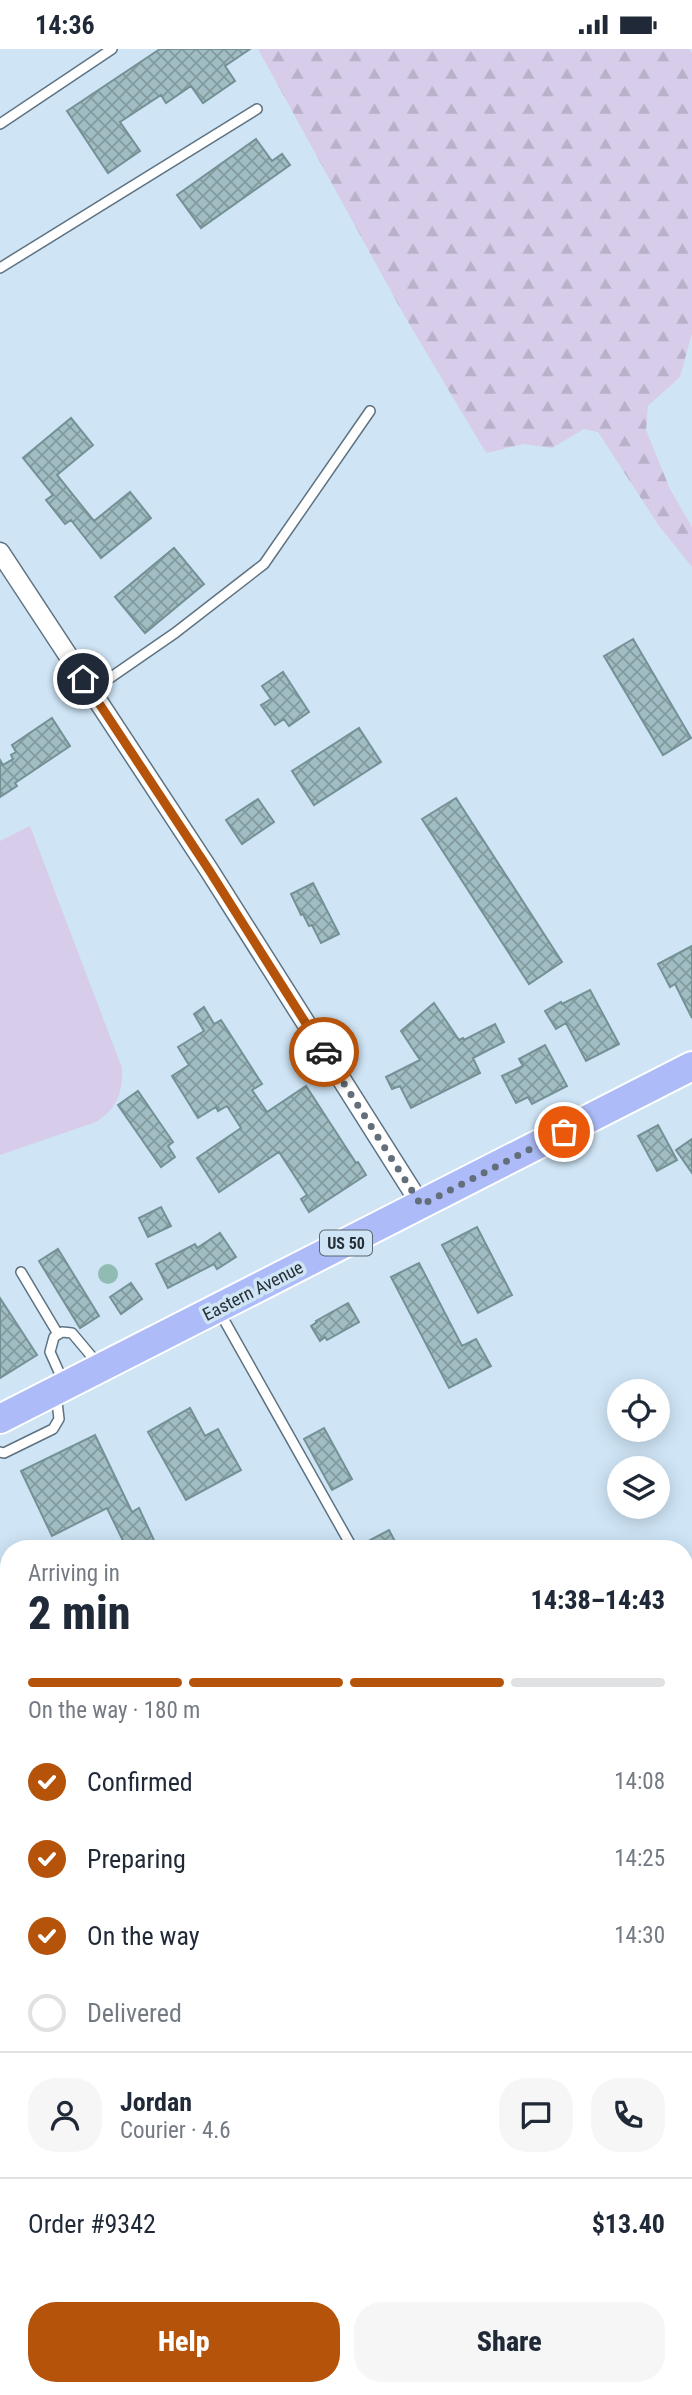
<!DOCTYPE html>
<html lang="en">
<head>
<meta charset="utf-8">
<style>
	:root { --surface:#fff; --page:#f6f6f7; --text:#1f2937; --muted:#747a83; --line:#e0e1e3; --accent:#b45309 }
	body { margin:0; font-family:"Roboto Condensed",sans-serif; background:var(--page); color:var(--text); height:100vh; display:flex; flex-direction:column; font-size:26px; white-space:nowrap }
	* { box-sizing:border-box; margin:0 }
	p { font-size:23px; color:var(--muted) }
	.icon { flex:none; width:38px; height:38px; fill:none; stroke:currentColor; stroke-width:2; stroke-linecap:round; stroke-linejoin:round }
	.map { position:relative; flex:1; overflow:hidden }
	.panel { position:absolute; left:0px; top:1491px; width:693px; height:856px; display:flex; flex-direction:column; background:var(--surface); border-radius:28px 28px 0 0; box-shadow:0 4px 18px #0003 }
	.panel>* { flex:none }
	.tools { position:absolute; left:607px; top:1330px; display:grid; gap:14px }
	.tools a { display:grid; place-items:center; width:63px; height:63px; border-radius:50%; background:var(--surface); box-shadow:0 4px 18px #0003; font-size:35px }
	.pin { position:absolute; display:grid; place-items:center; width:60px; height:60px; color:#fff; margin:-30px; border:4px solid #fff; border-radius:50%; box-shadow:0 2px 7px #0007 }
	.courier { position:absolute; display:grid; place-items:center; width:70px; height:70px; margin:-35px; border:5px solid #b45309; border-radius:50%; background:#fff; color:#222; box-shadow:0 2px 9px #0007 }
	.summary em { font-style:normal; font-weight:800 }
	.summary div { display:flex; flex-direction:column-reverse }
	.summary { display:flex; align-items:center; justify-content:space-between; height:119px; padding:0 28px }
	h1 { font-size:46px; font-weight:800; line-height:52px }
	.bar { display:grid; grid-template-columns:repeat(4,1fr); gap:10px 7px; align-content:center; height:84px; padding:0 28px }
	.bar i { height:9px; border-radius:5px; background:var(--line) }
	.bar .active { background:var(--accent) }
	.bar p { grid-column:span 4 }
	.line { display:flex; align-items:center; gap:18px; padding:0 28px; border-top:2px solid var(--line) }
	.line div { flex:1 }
	.round { display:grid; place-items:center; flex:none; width:74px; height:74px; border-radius:28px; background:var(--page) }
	ol { padding:0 28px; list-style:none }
	li { display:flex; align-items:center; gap:21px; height:77px }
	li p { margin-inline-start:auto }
	li .icon { padding:7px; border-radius:50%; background:var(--accent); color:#fff; stroke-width:4 }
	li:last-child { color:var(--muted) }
	li i { width:38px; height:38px; border:4px solid var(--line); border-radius:50% }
	.button { display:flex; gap:14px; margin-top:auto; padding:14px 28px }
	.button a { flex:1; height:80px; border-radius:28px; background:var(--accent); color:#fff; font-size:28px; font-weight:800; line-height:80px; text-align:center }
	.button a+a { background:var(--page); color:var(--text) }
	.status { display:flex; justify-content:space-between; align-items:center; height:49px; padding:0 35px; background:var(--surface); direction:ltr }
	.status svg { height:19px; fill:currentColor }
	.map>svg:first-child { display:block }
	.built { fill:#bcd8ed }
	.forest { fill:url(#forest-firs) }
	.pitch { fill:#d7ccea }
	.water { fill:#91bcb3 }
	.building { fill:url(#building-cross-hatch); stroke:#749196; stroke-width:2 }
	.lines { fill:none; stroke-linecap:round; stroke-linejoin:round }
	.lane-casing { stroke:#5e7281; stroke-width:12 }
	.street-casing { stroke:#5e7281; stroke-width:21 }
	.primary-casing { stroke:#fff; stroke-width:32 }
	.lane { stroke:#fff; stroke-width:9 }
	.street { stroke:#fff; stroke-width:18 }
	.primary { stroke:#adbcf8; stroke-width:28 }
	.rail { stroke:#808f9b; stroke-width:5; stroke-dasharray:12 12; stroke-linecap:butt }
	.done { stroke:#626f7a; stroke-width:7; stroke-dasharray:0 12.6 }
	.route { stroke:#b45309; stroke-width:9 }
	.labels { text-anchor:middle; stroke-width:7; stroke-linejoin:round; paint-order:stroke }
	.shield { fill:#cfe5f6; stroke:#5a6670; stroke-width:2 }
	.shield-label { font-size:16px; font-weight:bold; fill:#283037 }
	.street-label { font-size:18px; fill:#283037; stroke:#cfe5f6 }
</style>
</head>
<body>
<div class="status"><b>14:36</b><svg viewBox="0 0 49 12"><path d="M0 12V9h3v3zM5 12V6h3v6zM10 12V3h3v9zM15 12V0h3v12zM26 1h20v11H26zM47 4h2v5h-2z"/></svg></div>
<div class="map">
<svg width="692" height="2346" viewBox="0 0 692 2346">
	<defs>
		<pattern id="forest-firs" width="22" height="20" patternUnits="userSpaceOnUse" patternTransform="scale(1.75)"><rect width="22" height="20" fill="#d7ccea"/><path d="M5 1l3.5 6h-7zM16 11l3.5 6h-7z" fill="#b9b0c9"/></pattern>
		<pattern id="building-cross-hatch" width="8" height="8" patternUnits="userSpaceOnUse" patternTransform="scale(1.75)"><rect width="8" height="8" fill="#9fbdc2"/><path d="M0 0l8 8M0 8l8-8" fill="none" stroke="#829a9e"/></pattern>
	</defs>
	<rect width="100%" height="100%" fill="#cfe5f6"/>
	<path class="built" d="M692 1703V1901L684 1908V1704Z
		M9 1935V2338H457V2346H0V1940Z"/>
	<path class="forest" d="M258 0H689L692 4V284L680 328 648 357 646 381 670 440 692 478V518L659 477 598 383 584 380 552 399 523 395 487 404 483 399 404 266Z
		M692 1909V1954L684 1961V1915Z
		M6 1967H9V2338H104L90 2346H0V1970Z
		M692 2024V2346H649L637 2338H684V2030Z
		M482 2338H508L509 2346H483Z"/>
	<path class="pitch" d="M30 777 122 1019C123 1043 117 1060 96 1073L0 1106V792Z"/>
	<path class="water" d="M98 1225a10 10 0 1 1 20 0a10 10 0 1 1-20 0Z"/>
	<path class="building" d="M160 0H250L225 17 235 32 203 54 191 37 166 54 161 46 120 73 140 102 108 124 67 62Z
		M256 90 272 112 282 105 290 116 201 179 177 146Z
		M71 369 93 396 57 426 94 472 130 443 151 469 101 509 71 471 65 475 46 451 53 446 23 409Z
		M174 499 204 535 145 584 115 548Z
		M633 590 691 689 663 706 604 607Z
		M283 623 309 663 289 677 284 670 275 676 261 656 271 650 262 637Z
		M52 669 70 697 15 734 17 737 0 748V711L3 716 13 710 11 706 16 703 12 696Z
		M359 679 381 713 314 756 292 722Z
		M456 749 562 913 529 935 422 770Z
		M258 750 274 773 242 795 226 771Z
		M313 834 339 885 321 894 312 876 309 877 303 865 301 866 291 845Z
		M692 897V969L675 935 670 938 658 915Z
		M590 941 619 995 586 1012 566 974 556 980 545 962 561 953 562 955Z
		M434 954 459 991 463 989 464 991 495 975 504 993 473 1009 480 1024 411 1059 400 1037 392 1040 386 1028 420 1011 401 982Z
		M204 958 214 975 221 971 262 1035 252 1041 267 1063 306 1037 356 1114 358 1113 366 1126 309 1163 301 1150 307 1146 279 1103 219 1143 197 1109 241 1079 227 1057 218 1062 216 1058 198 1069 172 1027 189 1016 178 998 204 982 194 965Z
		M545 996 567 1037 532 1055 528 1048 516 1054 502 1027 523 1017 519 1010Z
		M138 1042 173 1093 168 1097 175 1108 161 1118 118 1056Z
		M658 1076 677 1111 657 1122 638 1087Z
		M692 1090V1124L676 1101Z
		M161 1158 171 1177 148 1188 139 1169Z
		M477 1178 512 1246 478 1264 442 1196Z
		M220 1184 236 1208 217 1220 214 1215 168 1239 156 1215 195 1195 197 1199Z
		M58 1200 99 1267 80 1279 39 1212Z
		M419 1214 462 1297 476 1290 491 1317 449 1339 391 1228Z
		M131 1234 142 1250 121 1265 110 1248Z
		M0 1249 37 1306 0 1329Z
		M348 1254 359 1273 327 1291 325 1288 320 1292 311 1277 317 1273 316 1272Z
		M190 1359 205 1387 218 1380 241 1421 186 1451 148 1383Z
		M324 1379 352 1430 332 1441 304 1390Z
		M95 1386 132 1463 139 1459 158 1500H127L107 1459 52 1487 21 1422Z
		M389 1481 399 1500H360L359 1497Z"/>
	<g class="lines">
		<g class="lane-casing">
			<path id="lane" d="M0 75 112 0
				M0 219 257 60
				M91 642 175 584 264 515 370 362
				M21 1223 58 1285
				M219 1262 353 1500
				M63 1332 50 1303 54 1288 62 1283 72 1284 98 1315
				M0 1403 4 1404 53 1380 59 1370 56 1344
				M0 1738 9 1754"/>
		</g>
		<g class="street-casing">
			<path id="street" d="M0 503 209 821 421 1156"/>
		</g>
		<g class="primary-casing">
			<path id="primary" d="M0 1370 692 1017"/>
		</g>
		<use href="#lane" class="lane"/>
		<use href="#street" class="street"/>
		<use href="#primary" class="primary"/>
		<path class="rail" d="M684 1723 692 1721
			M684 1855 692 1850
			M684 1896 692 1891
			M0 1953 9 1949
			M125 2346 135 2338
			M210 2346 221 2338"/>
	</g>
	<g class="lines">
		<path class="done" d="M324 1003 421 1156 564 1083"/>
		<path class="route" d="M83 630 209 821 324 1003"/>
	</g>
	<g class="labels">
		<rect class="shield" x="320" y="1181.5" width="52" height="25" rx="5"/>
		<g class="shield-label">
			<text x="346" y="1200">US 50</text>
		</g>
		<g class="street-label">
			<text transform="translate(253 1242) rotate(-27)" y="6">Eastern Avenue</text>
		</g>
	</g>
</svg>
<div class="tools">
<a><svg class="icon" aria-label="locate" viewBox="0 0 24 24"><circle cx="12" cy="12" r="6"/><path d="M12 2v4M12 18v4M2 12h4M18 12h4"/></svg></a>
<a><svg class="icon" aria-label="layers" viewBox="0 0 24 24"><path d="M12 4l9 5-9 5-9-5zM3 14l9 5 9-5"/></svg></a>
</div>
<div class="pin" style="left:564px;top:1083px;background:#ea580c"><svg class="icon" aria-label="bag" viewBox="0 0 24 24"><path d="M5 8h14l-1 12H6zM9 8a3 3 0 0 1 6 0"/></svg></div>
<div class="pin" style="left:83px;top:630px;background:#1f2937"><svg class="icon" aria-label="home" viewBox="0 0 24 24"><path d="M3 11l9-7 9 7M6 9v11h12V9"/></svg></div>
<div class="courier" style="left:324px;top:1003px"><svg class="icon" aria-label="car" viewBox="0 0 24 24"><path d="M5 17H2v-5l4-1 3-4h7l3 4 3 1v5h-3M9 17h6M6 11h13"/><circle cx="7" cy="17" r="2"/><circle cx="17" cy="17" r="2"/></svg></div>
<section class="panel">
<div class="summary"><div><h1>2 min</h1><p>Arriving in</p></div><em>14:38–14:43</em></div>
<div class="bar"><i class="active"></i><i class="active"></i><i class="active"></i><i></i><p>On the way · 180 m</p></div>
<ol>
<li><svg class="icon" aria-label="check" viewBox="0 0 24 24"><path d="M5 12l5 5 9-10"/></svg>Confirmed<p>14:08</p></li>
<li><svg class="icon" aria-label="check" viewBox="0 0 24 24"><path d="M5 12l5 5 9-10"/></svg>Preparing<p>14:25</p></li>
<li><svg class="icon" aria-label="check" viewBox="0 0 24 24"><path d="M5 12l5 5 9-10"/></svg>On the way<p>14:30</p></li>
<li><i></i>Delivered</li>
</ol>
<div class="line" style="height:126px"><a class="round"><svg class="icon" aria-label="person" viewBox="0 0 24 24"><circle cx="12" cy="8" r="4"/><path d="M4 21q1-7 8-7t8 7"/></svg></a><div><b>Jordan</b><p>Courier · 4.6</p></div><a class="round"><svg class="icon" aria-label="chat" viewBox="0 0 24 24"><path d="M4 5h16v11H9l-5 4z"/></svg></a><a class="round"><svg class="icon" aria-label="phone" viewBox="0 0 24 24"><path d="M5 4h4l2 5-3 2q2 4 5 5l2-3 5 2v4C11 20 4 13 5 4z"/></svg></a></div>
<div class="line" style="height:91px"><div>Order #9342</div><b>$13.40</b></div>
<div class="button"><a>Help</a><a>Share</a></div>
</section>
</div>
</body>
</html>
